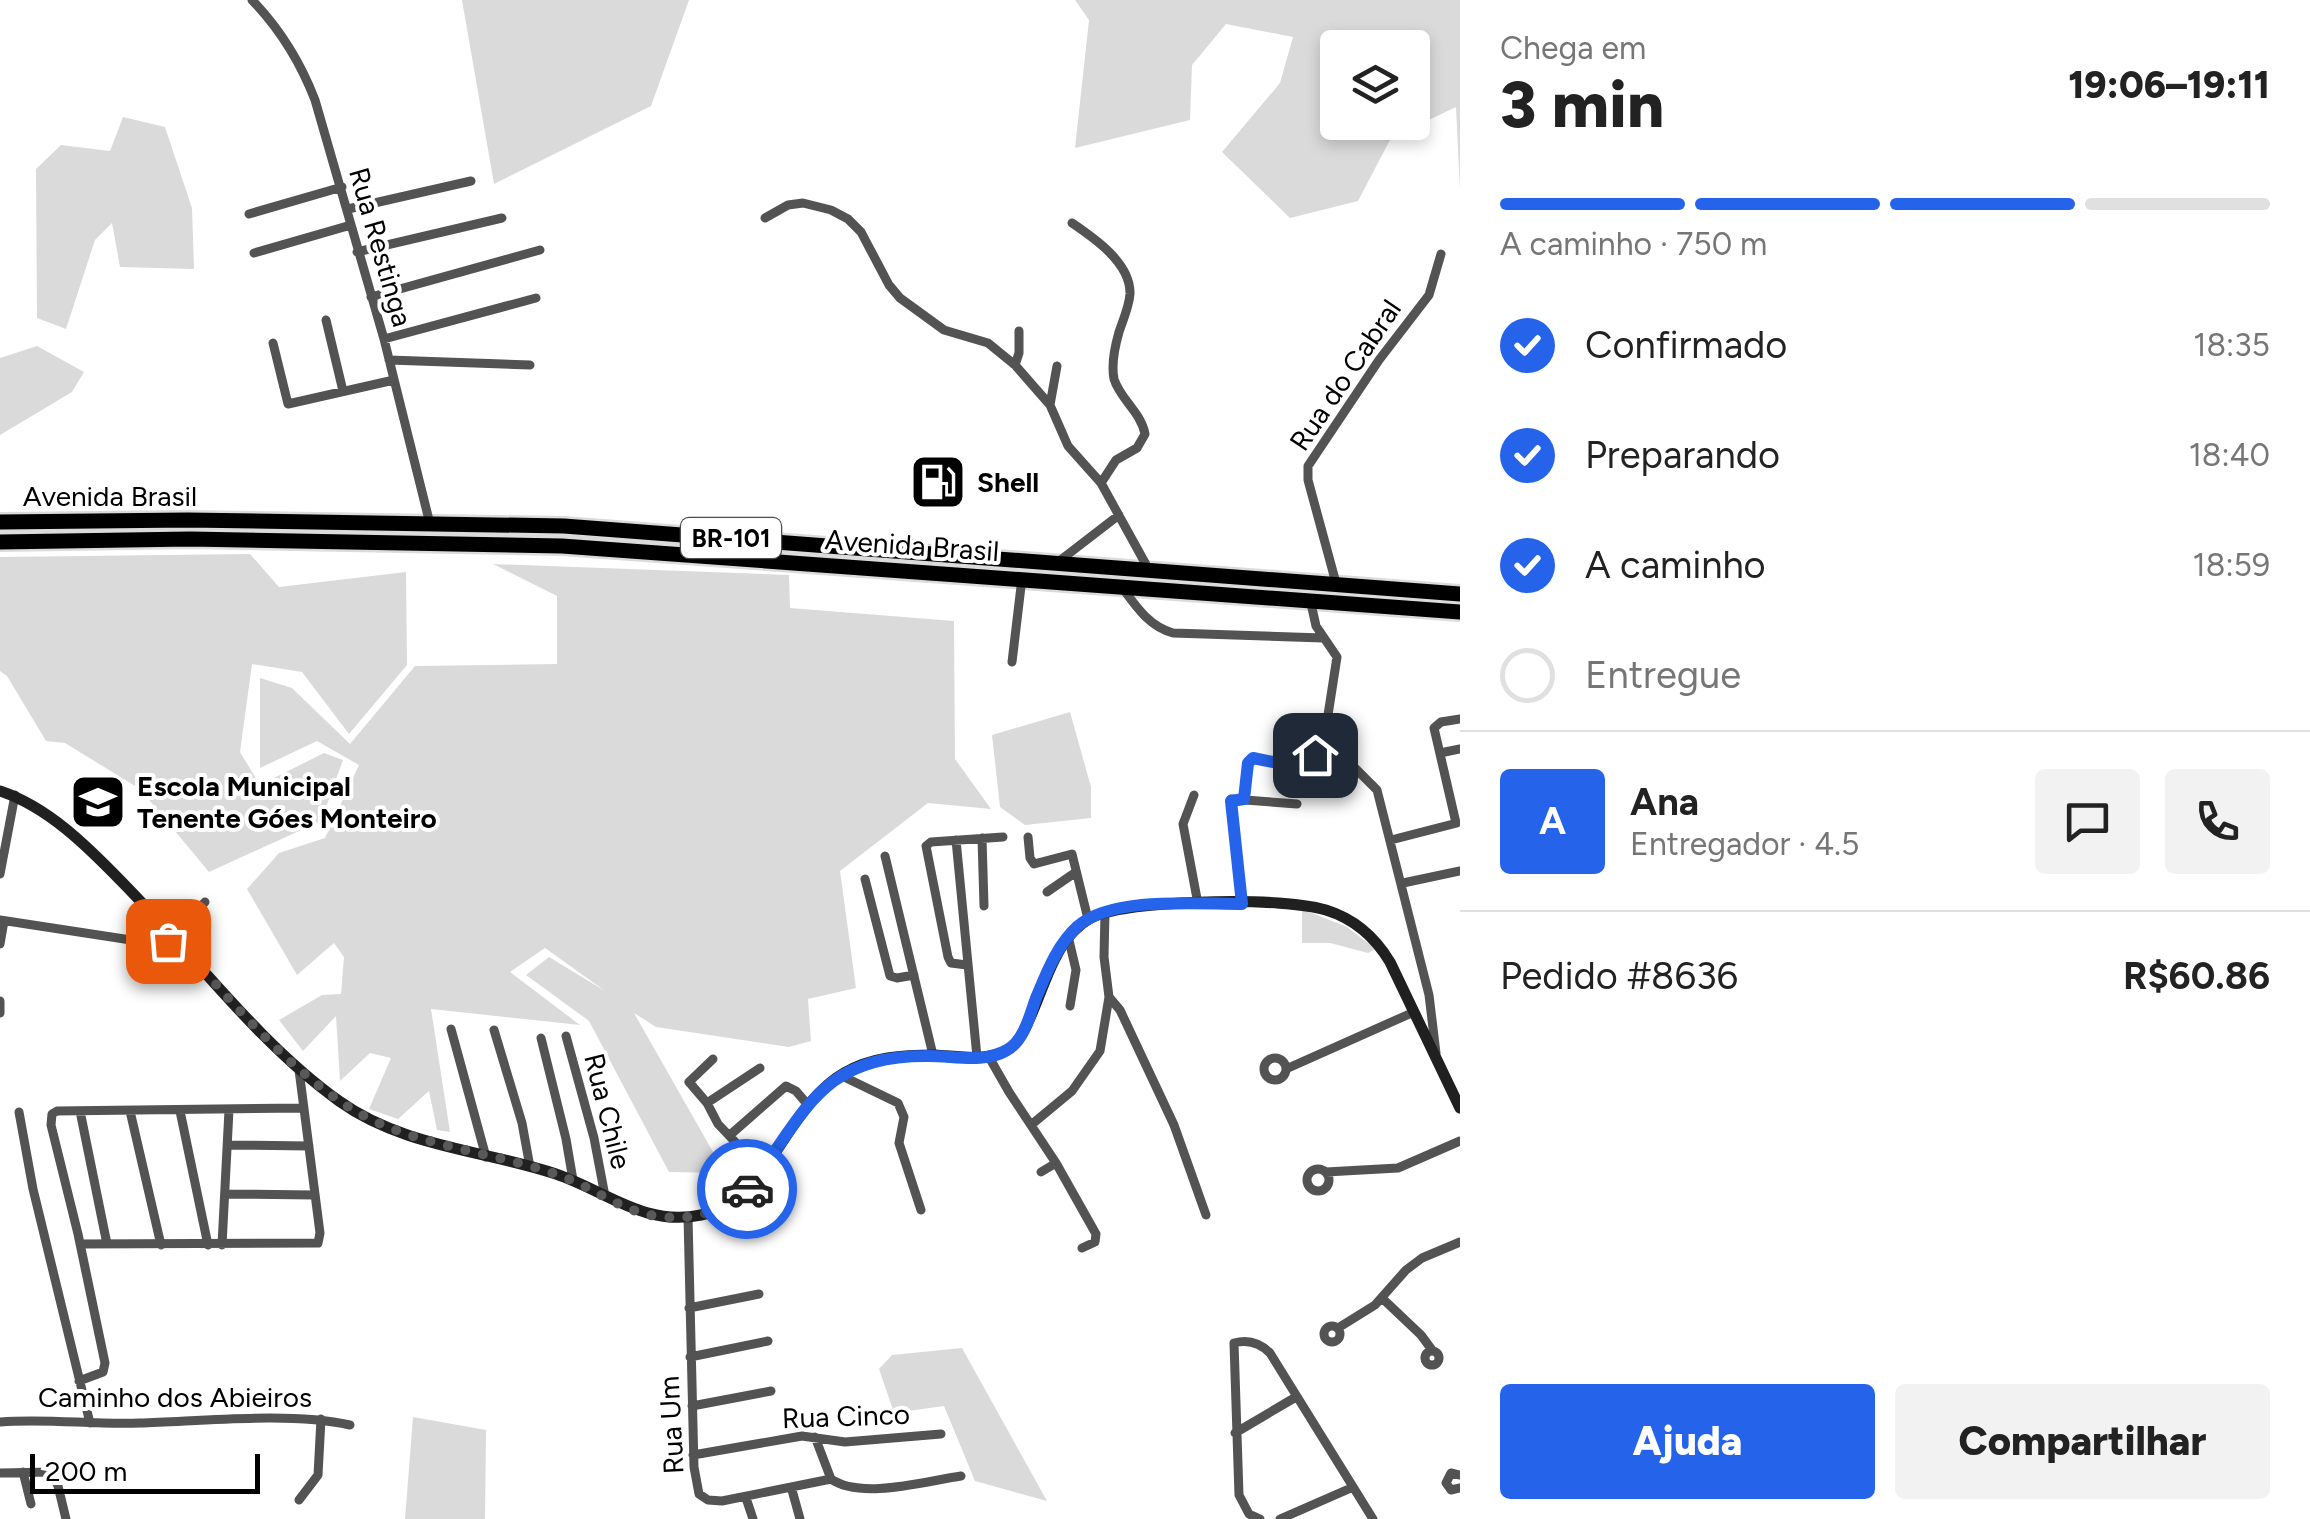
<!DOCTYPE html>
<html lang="pt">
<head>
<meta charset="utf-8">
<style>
	:root { --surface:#fff; --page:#f2f2f2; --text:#222; --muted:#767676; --line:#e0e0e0; --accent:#2563eb }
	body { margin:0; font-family:Figtree,sans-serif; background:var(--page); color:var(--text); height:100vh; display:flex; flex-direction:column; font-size:38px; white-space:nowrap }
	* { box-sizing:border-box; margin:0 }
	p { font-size:32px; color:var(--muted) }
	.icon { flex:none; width:55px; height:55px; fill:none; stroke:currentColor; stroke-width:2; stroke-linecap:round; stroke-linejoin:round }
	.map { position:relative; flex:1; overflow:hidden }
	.details { display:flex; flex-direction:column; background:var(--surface); width:850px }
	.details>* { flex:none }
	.fabs { position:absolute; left:1320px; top:30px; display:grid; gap:20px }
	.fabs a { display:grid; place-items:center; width:110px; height:110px; border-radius:10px; background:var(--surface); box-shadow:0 5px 15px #0003; font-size:50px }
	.scale { position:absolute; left:30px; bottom:25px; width:230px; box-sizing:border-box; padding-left:10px; border:5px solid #000; border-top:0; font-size:28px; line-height:35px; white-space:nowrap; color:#000; -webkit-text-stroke:8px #fff; paint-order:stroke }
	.pin { position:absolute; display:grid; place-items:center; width:85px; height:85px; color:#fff; margin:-42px; border-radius:20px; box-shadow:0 5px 15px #0006 }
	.courier { position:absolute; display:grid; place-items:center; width:100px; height:100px; margin:-50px; border:8px solid #2563eb; border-radius:50%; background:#fff; color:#222; box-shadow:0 2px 12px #0007 }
	.headline em { font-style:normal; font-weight:800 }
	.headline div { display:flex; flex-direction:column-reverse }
	.headline { display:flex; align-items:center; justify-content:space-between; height:170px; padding:0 40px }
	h1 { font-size:65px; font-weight:800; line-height:75px }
	.bar { display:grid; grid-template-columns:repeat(4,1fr); gap:15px 10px; align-content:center; height:120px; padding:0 40px }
	.bar i { height:12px; border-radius:8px; background:var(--line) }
	.bar .current { background:var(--accent) }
	.bar p { grid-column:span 4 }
	.line { display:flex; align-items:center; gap:25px; padding:0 40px; border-top:2px solid var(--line) }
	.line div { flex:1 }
	.round { display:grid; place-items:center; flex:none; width:105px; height:105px; border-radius:10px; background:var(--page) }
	ol { padding:0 40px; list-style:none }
	li { display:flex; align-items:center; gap:30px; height:110px }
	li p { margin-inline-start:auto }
	li .icon { padding:10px; border-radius:50%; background:var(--accent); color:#fff; stroke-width:4 }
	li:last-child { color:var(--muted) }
	li i { width:55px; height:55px; border:5px solid var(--line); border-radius:50% }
	.button { display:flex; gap:20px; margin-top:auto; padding:20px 40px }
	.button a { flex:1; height:115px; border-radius:10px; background:var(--accent); color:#fff; font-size:40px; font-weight:800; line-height:115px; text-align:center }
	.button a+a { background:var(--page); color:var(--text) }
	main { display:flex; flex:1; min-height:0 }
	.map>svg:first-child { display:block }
	.green { fill:#dadada; fill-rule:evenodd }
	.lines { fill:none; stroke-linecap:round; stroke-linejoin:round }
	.highway-casing { stroke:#dbdbdb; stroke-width:20 }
	.street { stroke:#535353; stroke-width:9 }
	.secondary { stroke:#202020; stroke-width:11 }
	.highway { stroke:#000; stroke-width:15 }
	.done { stroke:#595959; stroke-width:10; stroke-dasharray:0 18 }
	.route { stroke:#2563eb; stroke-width:12 }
	.labels { text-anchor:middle; stroke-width:8; stroke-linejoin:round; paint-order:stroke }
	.shield { fill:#fff; stroke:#4c4c4c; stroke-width:2.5 }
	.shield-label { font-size:25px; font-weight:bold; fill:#000 }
	.street-label { font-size:28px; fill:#000; stroke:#fff }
	.poi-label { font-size:28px; font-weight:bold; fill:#000; stroke:#fff; text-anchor:start }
</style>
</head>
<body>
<main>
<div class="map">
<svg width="1460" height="1519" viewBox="0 0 1460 1519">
	<rect width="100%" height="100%" fill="#fff"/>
	<path class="green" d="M462 0H689L651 106 494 184Z
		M1075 0H1460V190L1456 107 1391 138 1358 201 1290 218 1222 152 1280 83 1293 37 1226 24 1192 65 1190 120 1075 148 1089 20ZM1338 48H1412V122H1338Z
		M123 117 165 127 192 208 194 269 120 267 112 223 95 240 66 329 37 318 36 169 61 145 110 151Z
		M37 346 84 372 72 392 0 435V358Z
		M250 554 279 587 406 572 407 665 349 734 302 672 252 664 240 752 260 785 324 753 343 760 321 821 209 872 140 789 65 743 46 741 7 676 0 671V557Z
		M493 564 789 575 790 608 954 621 955 759 991 809 928 803 840 871 856 988 808 999 811 1041 789 1047 656 1027 634 1013 725 1173 669 1172 589 1021 526 975 549 957 605 991 545 948 510 972 580 1025 431 1009 450 1132 437 1130 429 1091 398 1119 369 1109 391 1058 370 1053 340 1081 336 1016 303 1051 279 1020 322 995 341 994 344 957 334 943 297 975 247 889 279 853 325 838 359 765 317 741 260 768V678L292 688 350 744 415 666 557 664V596Z
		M1070 712 1091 787V818L1025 825 1000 807 992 735Z
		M1302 909 1347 927 1376 949 1368 953 1330 943H1302Z
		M962 1348 1047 1501 975 1481 944 1406 894 1413 879 1369 892 1355Z
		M413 1417 486 1430 485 1519H405Z"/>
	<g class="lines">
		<g class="highway-casing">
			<path id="highway" d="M0 522 188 520 564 526 1460 594
				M0 542 190 539 562 546 1460 612"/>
		</g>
		<path class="street" d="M252 0C281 30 300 61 315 100L384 339 430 524
			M348 209 471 181
			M249 214 342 187
			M765 218 788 205 803 203 831 210 848 219 861 232 889 285 900 298 944 330 988 343 1015 365 1050 405 1068 446 1101 483 1149 570
			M1072 223C1094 238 1131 263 1130 294 1129 307 1123 320 1119 332 1115 346 1111 364 1114 379 1120 399 1141 412 1145 434L1137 448 1116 460 1101 483
			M357 252 502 218
			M254 253 351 225
			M371 297 540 250
			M326 320 343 391
			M384 339 536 298
			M273 343 288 404 394 380
			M389 360 530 365
			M1015 365 1019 353V331
			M1050 405 1057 366
			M1058 562 1119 515
			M1336 583 1308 480V466L1379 360 1429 295 1441 254
			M1121 586C1135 605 1148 626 1173 633L1323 638
			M1310 599 1316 626 1337 657 1328 715 1329 735 1338 751 1377 790 1429 995 1436 1053
			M1012 662 1022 578
			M1440 753 1460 749
			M1194 795 1183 824 1198 904
			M1244 799 1249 763 1253 758 1293 765 1334 745
			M1456 823 1434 728 1441 722 1460 719
			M1028 837 1030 858 1034 864 1072 854 1088 919
			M982 838 984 906
			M956 840 977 1057
			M1391 840 1457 823
			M885 856 933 1055
			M0 874 15 795
			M865 879 890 976 897 978 914 975
			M1403 883 1460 871
			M1047 892 1076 872
			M1242 903 1231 799 1297 804
			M0 920 157 944 168 941 205 902
			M1068 936 1076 970 1070 1006
			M0 944 4 921
			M967 965 951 963 948 957 926 846 931 842 1003 837
			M1109 997 1120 1010 1174 1125 1206 1215
			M0 1001V1013
			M451 1029 486 1157
			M494 1030 522 1123 530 1167
			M566 1036 594 1138 605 1196
			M541 1038 566 1139 573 1180
			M989 1057 1009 1092 1056 1163 1096 1234 1095 1242 1082 1248
			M1264 1069a11 11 0 1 1 22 0a11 11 0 1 1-22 0Z
			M713 1059 689 1082 707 1103 718 1124 761 1169
			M1286 1069 1414 1012
			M840 1075 898 1103 904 1117 899 1143 921 1210
			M707 1103 760 1068
			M80 1111 107 1244
			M130 1111 161 1245
			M180 1111 208 1245
			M19 1112 33 1189 90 1423
			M1031 1125 1072 1091 1100 1051 1109 997 1104 957 1105 912
			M730 1135 786 1086 796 1091 808 1105
			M229 1145 309 1146
			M1307 1180a11 11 0 1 1 22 0a11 11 0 1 1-22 0Z
			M1041 1172 1056 1163
			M1326 1172 1398 1168 1460 1141
			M226 1194 314 1195
			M688 1217 694 1467 699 1494 708 1500 722 1501 831 1479
			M80 1244 318 1243 320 1233 299 1070
			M222 1245 229 1110
			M1383 1299 1421 1335 1432 1350
			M689 1308 759 1294
			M1324 1334a8 8 0 1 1 16 0a8 8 0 1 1-16 0Z
			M1338 1328 1375 1305 1406 1270 1422 1258 1460 1242
			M1425 1358a7 7 0 1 1 14 0a7 7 0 1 1-14 0Z
			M690 1357 768 1341
			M79 1381 103 1372 105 1363 78 1234 51 1125 52 1114 57 1111 302 1108
			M692 1406 771 1391
			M0 1422C47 1418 93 1425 140 1423 204 1421 290 1412 350 1425
			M1235 1433 1296 1397
			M815 1437 831 1479C861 1500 926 1481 961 1476
			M693 1455 802 1436 845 1442 941 1434
			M23 1472 31 1504
			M0 1473 51 1472 58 1486 66 1519
			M1460 1475 1451 1473 1446 1483 1451 1490 1460 1488
			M792 1490 800 1519
			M746 1498 753 1519
			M299 1500 318 1475 321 1419
			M1260 1519 1249 1514 1239 1495 1234 1343C1248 1339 1260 1343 1270 1353L1373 1519
			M1280 1519 1351 1488"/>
		<path class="secondary" d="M0 791C48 807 87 846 122 882 193 954 257 1042 339 1101 403 1147 484 1150 556 1174 606 1191 645 1227 701 1215 770 1200 785 1107 844 1073 872 1057 902 1055 935 1055 958 1056 989 1063 1010 1048 1034 1032 1044 959 1075 930 1084 921 1092 916 1104 913 1147 900 1283 897 1326 910 1355 919 1375 937 1390 962L1460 1108"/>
		<use href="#highway" class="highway"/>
	</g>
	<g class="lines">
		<path class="done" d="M168 941 173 936C225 994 277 1058 341 1102 406 1147 486 1149 558 1175 593 1187 625 1214 663 1217 696 1220 723 1211 747 1189"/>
		<path class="route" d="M747 1189C805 1117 817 1056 925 1056 951 1055 984 1064 1007 1050 1024 1041 1030 1015 1036 998 1047 972 1057 945 1078 926 1113 896 1197 904 1242 904L1231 801 1244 799 1248 763 1253 758 1293 766 1315 755"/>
	</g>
	<defs>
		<g id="fuel-square" transform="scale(2.875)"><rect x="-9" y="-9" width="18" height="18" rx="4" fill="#000" stroke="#fff"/><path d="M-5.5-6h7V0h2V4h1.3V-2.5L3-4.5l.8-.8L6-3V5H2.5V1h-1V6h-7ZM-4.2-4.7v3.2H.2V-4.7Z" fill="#fff"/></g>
		<g id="school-square" transform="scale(2.875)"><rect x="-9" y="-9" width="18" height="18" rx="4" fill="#000" stroke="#fff"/><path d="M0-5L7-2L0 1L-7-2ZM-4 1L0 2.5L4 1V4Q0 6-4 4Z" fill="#fff"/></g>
	</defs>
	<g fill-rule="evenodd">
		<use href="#fuel-square" x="938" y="482"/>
		<use href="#school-square" x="98" y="802"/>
	</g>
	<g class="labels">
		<rect class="shield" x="681" y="518" width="100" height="40" rx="8"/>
		<g class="shield-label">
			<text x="731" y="547">BR-101</text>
		</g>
		<g class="street-label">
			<text transform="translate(381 247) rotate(74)" y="10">Rua Restinga</text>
			<text transform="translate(1345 375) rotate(-56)" y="10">Rua do Cabral</text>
			<text x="110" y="506">Avenida Brasil</text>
			<text transform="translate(912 545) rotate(4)" y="10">Avenida Brasil</text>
			<text transform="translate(608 1111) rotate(76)" y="10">Rua Chile</text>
			<text x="175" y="1407">Caminho dos Abieiros</text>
			<text transform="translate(846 1416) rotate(-2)" y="10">Rua Cinco</text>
			<text transform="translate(671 1425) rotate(-93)" y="10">Rua Um</text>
		</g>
		<g class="poi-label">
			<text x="977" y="492">Shell</text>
			<text x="137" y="796">Escola Municipal<tspan x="137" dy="32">Tenente Góes Monteiro</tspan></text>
		</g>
	</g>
</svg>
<div class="fabs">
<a><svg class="icon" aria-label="layers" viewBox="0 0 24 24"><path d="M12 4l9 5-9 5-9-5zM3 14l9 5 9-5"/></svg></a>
</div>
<div class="scale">200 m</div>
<div class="pin" style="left:168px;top:941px;background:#ea580c"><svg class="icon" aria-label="bag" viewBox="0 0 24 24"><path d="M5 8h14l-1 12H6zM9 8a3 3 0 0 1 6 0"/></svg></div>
<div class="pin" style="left:1315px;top:755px;background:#1f2937"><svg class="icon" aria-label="home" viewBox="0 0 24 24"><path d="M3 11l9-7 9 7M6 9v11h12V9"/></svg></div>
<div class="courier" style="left:747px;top:1189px"><svg class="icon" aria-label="car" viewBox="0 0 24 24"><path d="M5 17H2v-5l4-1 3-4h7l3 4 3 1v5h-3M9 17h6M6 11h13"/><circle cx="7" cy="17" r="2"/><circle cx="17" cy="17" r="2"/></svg></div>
</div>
<section class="details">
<div class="headline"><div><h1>3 min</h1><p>Chega em</p></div><em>19:06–19:11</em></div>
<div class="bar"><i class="current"></i><i class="current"></i><i class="current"></i><i></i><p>A caminho · 750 m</p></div>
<ol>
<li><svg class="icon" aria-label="check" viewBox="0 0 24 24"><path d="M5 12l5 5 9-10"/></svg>Confirmado<p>18:35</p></li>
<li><svg class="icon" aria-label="check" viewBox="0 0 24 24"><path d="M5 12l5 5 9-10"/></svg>Preparando<p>18:40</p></li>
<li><svg class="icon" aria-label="check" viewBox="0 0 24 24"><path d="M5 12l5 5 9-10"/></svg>A caminho<p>18:59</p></li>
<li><i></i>Entregue</li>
</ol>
<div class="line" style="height:180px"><b class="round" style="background:var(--accent);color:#fff">A</b><div><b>Ana</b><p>Entregador · 4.5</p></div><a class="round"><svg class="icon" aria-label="chat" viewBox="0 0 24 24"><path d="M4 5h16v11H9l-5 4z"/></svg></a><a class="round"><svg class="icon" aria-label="phone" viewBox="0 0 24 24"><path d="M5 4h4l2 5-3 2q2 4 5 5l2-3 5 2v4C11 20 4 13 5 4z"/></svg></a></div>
<div class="line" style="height:130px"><div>Pedido #8636</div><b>R$60.86</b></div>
<div class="button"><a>Ajuda</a><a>Compartilhar</a></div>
</section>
</main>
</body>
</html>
